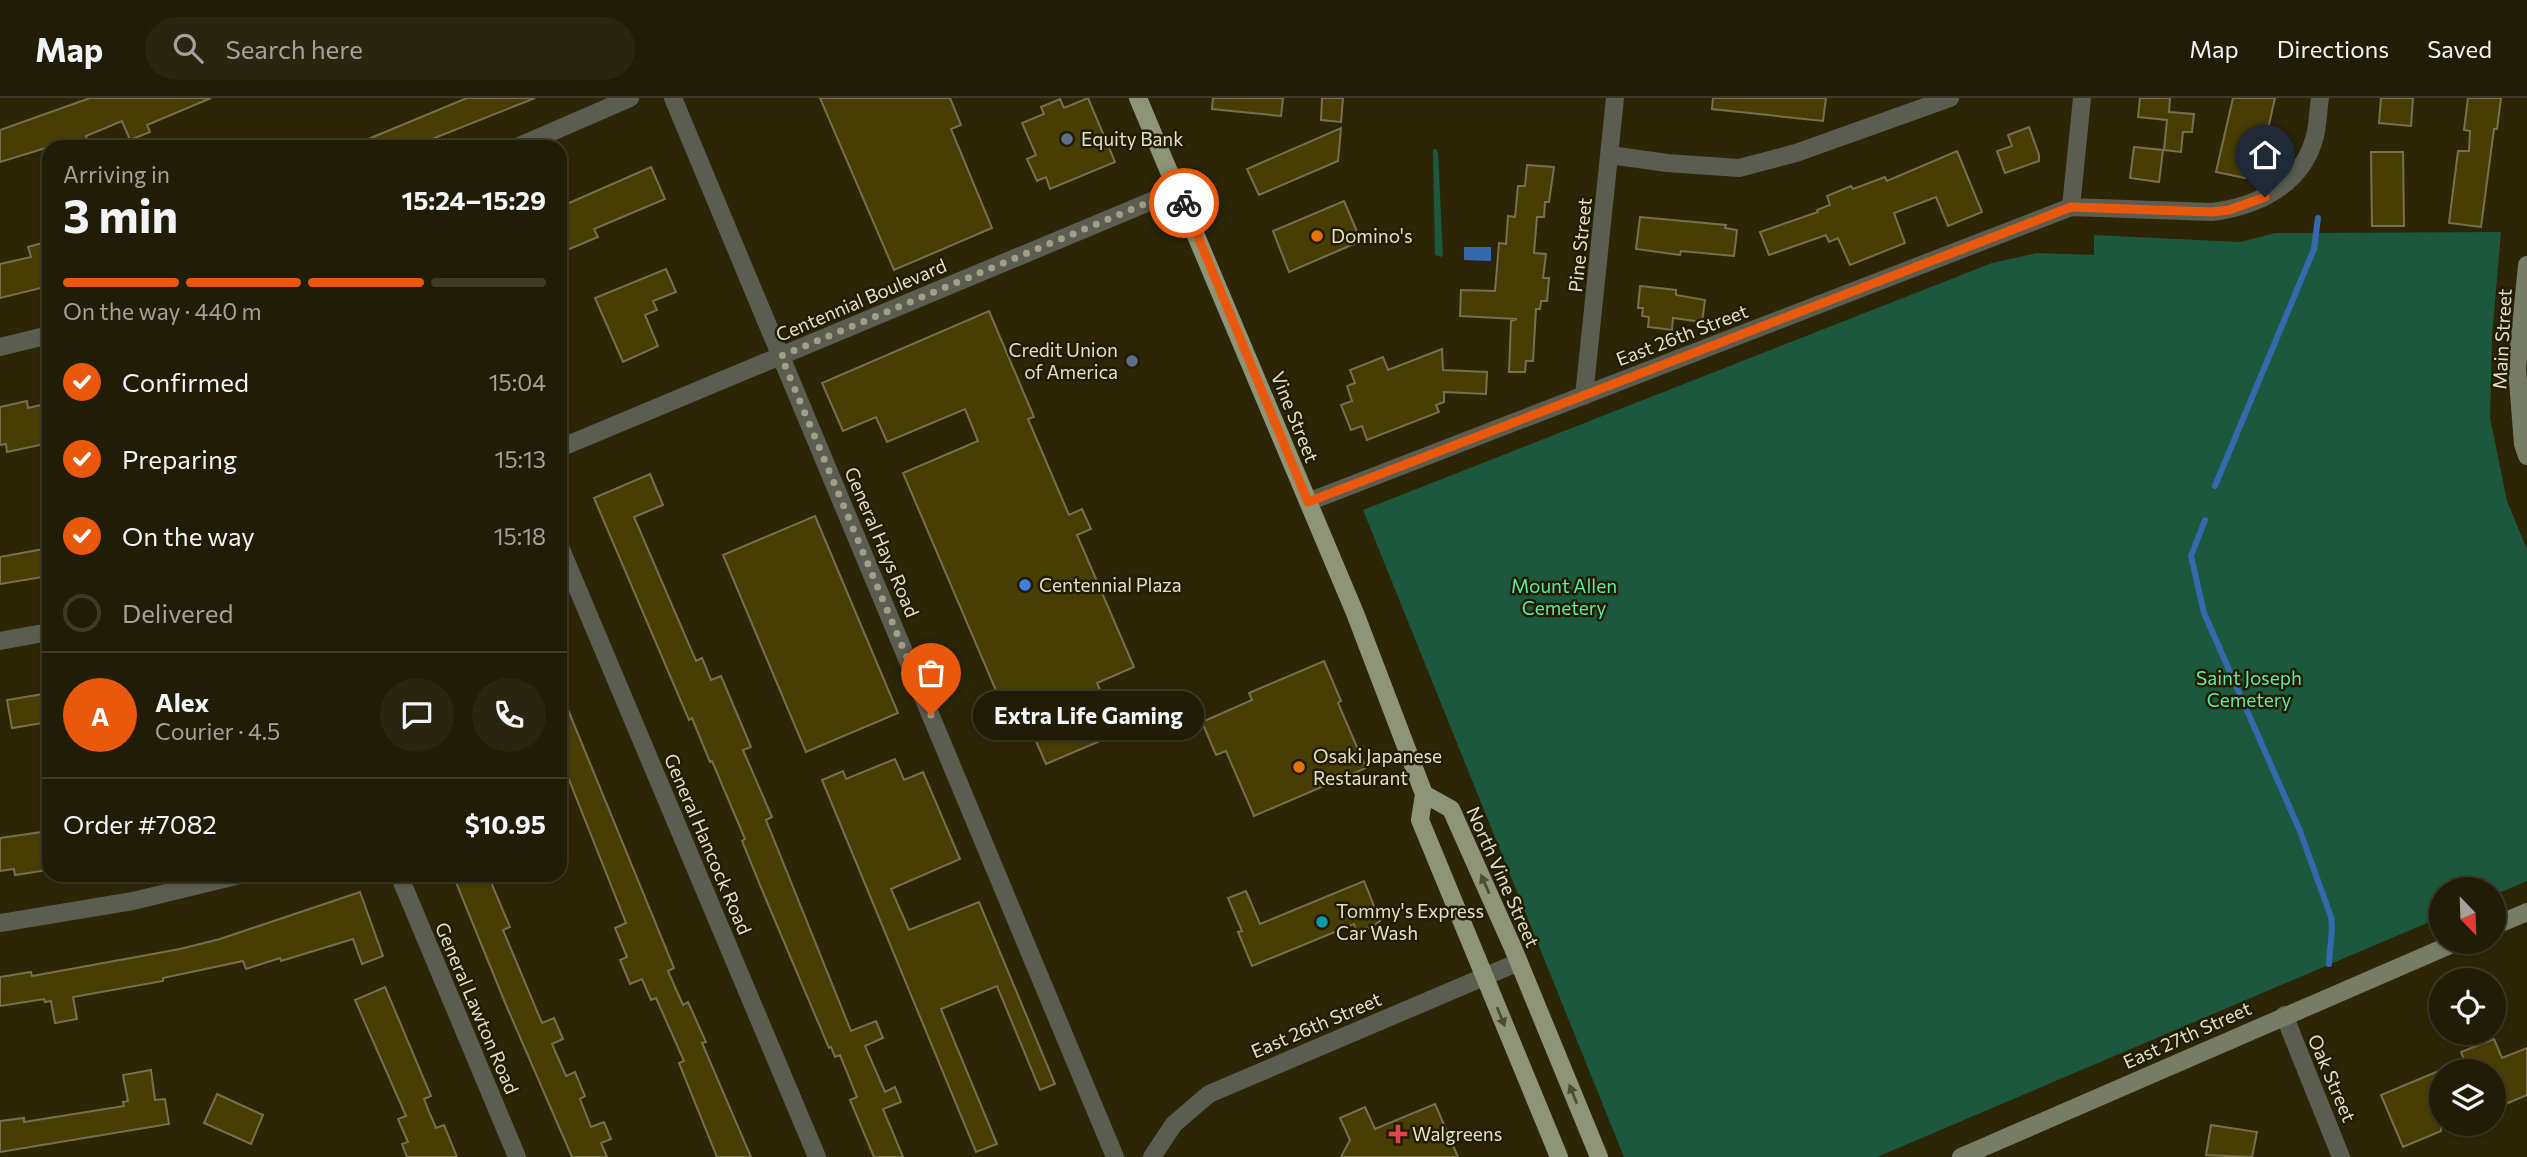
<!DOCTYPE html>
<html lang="en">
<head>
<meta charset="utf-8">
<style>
	:root { --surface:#211c05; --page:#29250f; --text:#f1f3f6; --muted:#a2a19a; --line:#3e3a27; --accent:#ea580c }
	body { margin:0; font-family:Commissioner,sans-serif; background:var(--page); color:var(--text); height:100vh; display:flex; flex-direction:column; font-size:26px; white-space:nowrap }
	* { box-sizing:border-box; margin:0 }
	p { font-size:23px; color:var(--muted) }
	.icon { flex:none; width:38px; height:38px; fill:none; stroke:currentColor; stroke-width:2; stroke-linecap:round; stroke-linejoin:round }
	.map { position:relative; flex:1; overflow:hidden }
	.side { position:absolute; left:42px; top:42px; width:525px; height:742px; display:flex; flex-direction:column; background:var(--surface); border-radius:21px; box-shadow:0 2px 5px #0004,0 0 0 2px var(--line) }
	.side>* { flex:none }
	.needle { width:46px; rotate:157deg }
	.controls { position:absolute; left:2429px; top:779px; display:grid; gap:14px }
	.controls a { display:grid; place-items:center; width:77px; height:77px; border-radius:50%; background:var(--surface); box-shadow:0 2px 5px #0004,0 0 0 2px var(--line); font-size:35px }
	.pin { position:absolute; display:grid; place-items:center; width:60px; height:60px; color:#fff; margin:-72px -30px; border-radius:50% 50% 50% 0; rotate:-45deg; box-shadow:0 0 7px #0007 }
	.pin .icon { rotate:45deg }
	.courier { position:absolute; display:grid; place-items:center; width:70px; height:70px; margin:-35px; border:5px solid #ea580c; border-radius:50%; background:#fff; color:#222; box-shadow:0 2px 9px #0007 }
	.bubble { position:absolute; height:49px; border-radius:24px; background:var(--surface); box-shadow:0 2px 5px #0004,0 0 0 2px var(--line); font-size:23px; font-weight:700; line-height:49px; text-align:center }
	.headline em { font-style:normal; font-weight:700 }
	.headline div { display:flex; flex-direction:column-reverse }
	.headline { display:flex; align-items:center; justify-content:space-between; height:119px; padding:0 21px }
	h1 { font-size:46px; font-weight:700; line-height:52px }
	.bar { display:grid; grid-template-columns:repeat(4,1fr); gap:10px 7px; align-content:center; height:84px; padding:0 21px }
	.bar i { height:9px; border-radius:5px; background:var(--line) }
	.bar .active { background:var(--accent) }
	.bar p { grid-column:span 4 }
	.line { display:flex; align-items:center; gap:18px; padding:0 21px; border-top:2px solid var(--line) }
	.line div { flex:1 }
	.round { display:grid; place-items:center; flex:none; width:74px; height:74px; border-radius:37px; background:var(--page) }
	ol { padding:0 21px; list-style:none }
	li { display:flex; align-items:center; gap:21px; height:77px }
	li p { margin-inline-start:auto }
	li .icon { padding:7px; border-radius:50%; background:var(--accent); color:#fff; stroke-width:4 }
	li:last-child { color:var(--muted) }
	li i { width:38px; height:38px; border:4px solid var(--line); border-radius:50% }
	header { display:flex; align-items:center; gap:42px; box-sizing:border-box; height:98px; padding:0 35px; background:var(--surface); border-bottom:2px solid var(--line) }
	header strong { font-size:33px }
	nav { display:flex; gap:38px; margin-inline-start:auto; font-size:24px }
	.search { width:490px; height:63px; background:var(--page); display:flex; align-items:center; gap:18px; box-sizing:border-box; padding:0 24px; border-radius:38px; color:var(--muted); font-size:26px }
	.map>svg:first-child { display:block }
	.green { fill:#1b583d }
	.water { fill:#3568ad }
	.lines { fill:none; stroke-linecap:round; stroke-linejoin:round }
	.stream { stroke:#3568ad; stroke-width:6 }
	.building { fill:#483e04; stroke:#767050; stroke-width:2 }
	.street { stroke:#5a5d50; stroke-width:18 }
	.secondary { stroke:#777c67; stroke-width:18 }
	.primary { stroke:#8d9478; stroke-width:18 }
	.oneway { fill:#4d4d30 }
	.done { stroke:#a29e88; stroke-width:7; stroke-dasharray:0 12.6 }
	.route { stroke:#ea580c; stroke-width:9 }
	.service-dot { fill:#5c6f8a; stroke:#221d00; stroke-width:2.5 }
	.food-dot { fill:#e8710a; stroke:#221d00; stroke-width:2.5 }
	.shop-dot { fill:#3f7fe0; stroke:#221d00; stroke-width:2.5 }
	.culture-dot { fill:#0f9aa8; stroke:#221d00; stroke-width:2.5 }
	.health-dot { fill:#e0444e; stroke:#221d00; stroke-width:2.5 }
	.labels { text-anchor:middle; stroke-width:5; stroke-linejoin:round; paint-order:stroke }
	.poi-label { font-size:19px; fill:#e2dfcd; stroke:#221d00; text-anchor:start }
	.street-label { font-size:19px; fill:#e2dfcd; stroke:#221d00 }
	.park-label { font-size:19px; fill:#60eaaa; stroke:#221d00 }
</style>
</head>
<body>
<header>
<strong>Map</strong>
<div class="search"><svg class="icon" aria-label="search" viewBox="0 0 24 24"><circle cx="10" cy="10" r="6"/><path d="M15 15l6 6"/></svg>Search here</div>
<nav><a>Map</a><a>Directions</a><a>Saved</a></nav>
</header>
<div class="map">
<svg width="2527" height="1059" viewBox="0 0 2527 1059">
	<rect width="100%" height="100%" fill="#2c2607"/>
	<path class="green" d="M1433 51H1436L1438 55 1443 157 1441 159 1435 157Z
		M2501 134 2492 238 2490 320 2507 403 2527 451V783L2494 797V791H2441V819L1877 1059H1624L1363 412 1992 165 2037 155 2094 157V137L2240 144 2276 135Z"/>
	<path class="water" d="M1464 149H1491V163L1464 162Z"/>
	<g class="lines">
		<path class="stream" d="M2215 388 2314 151 2318 120
			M2205 422 2191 458 2204 515 2300 733 2331 819C2334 835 2329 849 2329 866"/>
	</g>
	<path class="building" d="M90 0H211L147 27 150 34 130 42 122 23 86 38 90 49H49L0 64V32Z
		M467 0H535L412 49H349Z
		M820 0H950L961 27 951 31 992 130 894 172Z
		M1088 0 1115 64 1050 91 1046 79 1037 83 1027 61 1036 57 1022 25 1044 16 1041 9 1060 1 1064 10Z
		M1213 0H1283L1281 18 1212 11Z
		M1322 0H1343L1341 24 1321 22Z
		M1713 0H1826L1823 23 1712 11Z
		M2140 0H2170L2169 14 2194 16 2192 34H2183L2181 54 2164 52 2167 22 2138 19Z
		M2233 0H2275L2263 53 2252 51 2245 80 2216 74Z
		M2381 0H2413L2411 28 2379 25Z
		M2468 0H2501L2497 31H2494L2481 129 2449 125 2458 53H2469L2470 33 2464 32Z
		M2029 29 2039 57V63L2005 75 1997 53 2012 48 2008 37Z
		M1341 30 1338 63 1259 97 1247 71Z
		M2134 49 2163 52 2159 84 2130 80Z
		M1957 53 1982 114 1948 128 1936 99 1894 115 1905 145 1850 167 1838 140 1829 144 1826 137 1769 157 1760 134 1818 114 1817 112 1830 107 1827 98 1851 88 1853 91 1885 79 1887 83Z
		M2371 54H2403L2404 128H2372Z
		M1527 67 1554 69 1549 104H1545L1544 119H1537L1534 155 1546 156 1543 180H1549L1547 203H1541L1540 211H1536L1533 263H1526L1525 274H1509L1511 223 1517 221 1460 218 1461 192 1495 193 1499 145 1506 146 1508 118 1515 119 1518 88H1525Z
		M651 69 665 101 594 131 598 139 560 155V109Z
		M1344 103 1361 143 1289 174 1273 133Z
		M1640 119 1726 127 1725 130 1737 132 1734 158 1681 153 1680 157 1636 151Z
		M49 143V188L0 200V166L31 159 28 149Z
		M666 171 676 194 653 203 657 212 645 217 658 248 623 264 595 200Z
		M1640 188 1676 192V197L1705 202 1702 224 1673 220 1672 232 1648 229 1649 219 1642 218 1643 210H1638Z
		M989 213 1034 319 1028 321 1069 417 1082 411 1091 431 1077 437 1134 569 1097 585 1119 635 1046 666 1024 616 1009 623 903 375 978 343 965 311 887 344 876 319 843 333 822 285Z
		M1442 251 1443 272 1487 274 1486 296 1444 294V304L1436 307 1439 314 1367 342 1362 328 1351 332 1341 307 1352 303 1347 288 1355 285 1350 272 1383 259 1388 272Z
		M27 303 28 310 49 305V345L7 354 6 346 0 347V309Z
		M650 376 663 407 634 419 696 563 702 560 711 582 721 578 732 604 751 649 743 652 772 719 766 722 851 933 876 923 883 940 865 948 885 994 895 989 901 1004 883 1011 903 1059H874L850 1002 857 999 840 957 835 959 831 949 829 950 765 799 742 743 745 741 712 663 710 664 692 620 689 622 594 400Z
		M815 418 898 615 806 654 723 457Z
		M49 450V478L0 486V459Z
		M1324 563 1341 603 1338 605 1366 670 1254 718 1226 653 1216 657 1202 624 1252 602 1249 595Z
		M49 595V624L12 630 7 602Z
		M560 597H562L674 870 668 873 683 907 688 904 706 944 702 945 751 1059H717L679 965 684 963 656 900 651 902 642 881 630 886 620 862 627 859 615 830 626 825 560 659Z
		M895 661 904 682 923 674 960 761 891 791 909 832 979 804 1055 986 1040 992 997 888 941 911 997 1046 976 1054 822 682 843 673 846 681Z
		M49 733 48 772 15 777 14 771 0 773V740Z
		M453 777H488L510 829 503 832 542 925 554 920 563 941 552 946 566 978 575 974 585 998 580 1001 591 1029 604 1024 611 1041 601 1045 607 1059H572L506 907Z
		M1364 783 1380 823 1370 830 1356 832 1354 826 1252 868 1238 834 1242 833 1228 800 1246 793 1260 826Z
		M360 794 383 858 362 866 353 841 281 863 280 860 246 871 243 863 163 880V883L73 899 77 921 55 925 51 903 45 904 44 901 0 908V879L31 874 32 878 180 851 220 841Z
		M385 889 431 998 424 1001 430 1016 436 1030 444 1027 457 1059H407L402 1046 408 1044 398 1021 406 1018 355 902Z
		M2494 941 2502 960 2527 950V997L2494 1011V973H2469L2461 954Z
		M151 972 155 1002 165 1001 169 1026 0 1054V1023L24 1020V1024L124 1008 123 1004 128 1003 123 977Z
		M2441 972V1033L2403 1049 2381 997Z
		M217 996 263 1017 251 1046 204 1025Z
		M1435 1006 1458 1059H1341L1350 1042 1340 1020 1365 1009 1375 1031Z
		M2211 1027 2257 1034 2252 1059 2206 1057Z"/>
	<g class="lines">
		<path class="street" d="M673 0 1115 1059
			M517 49 630 0
			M1610 57 1667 65 1739 70 1796 55 1950 0
			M2071 109 2082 0
			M0 249 49 237
			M1584 298 1615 0
			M560 350 1178 92
			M1308 404 2071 109 2212 114C2259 108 2303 86 2315 38 2318 26 2318 12 2320 0
			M560 449 817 1059
			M0 543 49 534
			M399 777 517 1059
			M0 825 133 803 240 777
			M2284 917 2341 1059
			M1152 1059 1174 1026 1209 996 1519 864"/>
		<path class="secondary" d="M2527 167 2517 270 2523 346 2527 358
			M2494 828 2527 814
			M1961 1059 2457 844"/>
		<path class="primary" d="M1138 0 1355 515 1424 696
			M1424 696 1451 711 1513 850 1599 1059
			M1424 696 1420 722 1559 1059"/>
	</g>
	<defs><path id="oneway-solid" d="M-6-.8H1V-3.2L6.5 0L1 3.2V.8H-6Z" transform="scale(1.75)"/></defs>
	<g class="oneway">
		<use href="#oneway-solid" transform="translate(1485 786) rotate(-114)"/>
		<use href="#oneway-solid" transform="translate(1501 919) rotate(68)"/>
		<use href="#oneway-solid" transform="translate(1573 996) rotate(-112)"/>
	</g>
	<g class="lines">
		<path class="done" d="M931 617 781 258 1178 92 1184 105"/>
		<path class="route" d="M1184 105 1308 404 2071 109 2212 114 2229 112 2265 99"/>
	</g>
	<g class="service-dot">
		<circle cx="1067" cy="41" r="7"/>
		<circle cx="1132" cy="263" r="7"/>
	</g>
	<g class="food-dot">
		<circle cx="1317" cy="138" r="7"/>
		<circle cx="1299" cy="669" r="7"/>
	</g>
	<circle class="shop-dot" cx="1025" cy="487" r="7"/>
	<circle class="culture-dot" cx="1322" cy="824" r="7"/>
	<path class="health-dot" d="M1394.5 1025.5h7v7h7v7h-7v7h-7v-7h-7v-7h7z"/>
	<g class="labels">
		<g class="poi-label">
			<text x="1081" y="48">Equity Bank</text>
			<text x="1331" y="145">Domino's</text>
			<text x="1118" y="259" text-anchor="end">Credit Union<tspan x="1118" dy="22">of America</tspan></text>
			<text x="1039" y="494">Centennial Plaza</text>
			<text x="1313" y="665">Osaki Japanese<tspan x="1313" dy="22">Restaurant</tspan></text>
			<text x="1336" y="820">Tommy's Express<tspan x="1336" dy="22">Car Wash</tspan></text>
			<text x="1412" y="1043">Walgreens</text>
		</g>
		<g class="street-label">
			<text transform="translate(1580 147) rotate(-84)" y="7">Pine Street</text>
			<text transform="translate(861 202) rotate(-23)" y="7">Centennial Boulevard</text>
			<text transform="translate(1682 237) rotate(-21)" y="7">East 26th Street</text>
			<text transform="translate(2502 241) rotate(-87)" y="7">Main Street</text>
			<text transform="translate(1295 319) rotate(68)" y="7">Vine Street</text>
			<text transform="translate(882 444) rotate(67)" y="7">General Hays Road</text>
			<text transform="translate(708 746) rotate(67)" y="7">General Hancock Road</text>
			<text transform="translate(1503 779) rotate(66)" y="7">North Vine Street</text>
			<text transform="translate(477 910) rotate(67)" y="7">General Lawton Road</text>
			<text transform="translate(1316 927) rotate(-23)" y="7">East 26th Street</text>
			<text transform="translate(2187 937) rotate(-24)" y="7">East 27th Street</text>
			<text transform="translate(2332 980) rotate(67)" y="7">Oak Street</text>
		</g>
		<g class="park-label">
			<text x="1564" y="495">Mount Allen<tspan x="1564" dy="22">Cemetery</tspan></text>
			<text x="2249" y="587">Saint Joseph<tspan x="2249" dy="22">Cemetery</tspan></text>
		</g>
	</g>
</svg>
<div class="controls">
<a><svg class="needle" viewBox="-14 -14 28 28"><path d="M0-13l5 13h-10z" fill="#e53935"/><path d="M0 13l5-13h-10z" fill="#a2a19a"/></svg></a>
<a><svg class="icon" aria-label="locate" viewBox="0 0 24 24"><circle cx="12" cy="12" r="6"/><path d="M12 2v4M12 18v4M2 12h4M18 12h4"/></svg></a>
<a><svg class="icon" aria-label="layers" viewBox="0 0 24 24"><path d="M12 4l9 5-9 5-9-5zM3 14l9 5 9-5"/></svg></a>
</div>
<div class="pin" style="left:931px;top:617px;background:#ea580c"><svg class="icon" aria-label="bag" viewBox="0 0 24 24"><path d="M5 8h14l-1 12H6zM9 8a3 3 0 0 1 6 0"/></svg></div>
<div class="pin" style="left:2265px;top:99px;background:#1f2937"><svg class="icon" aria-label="home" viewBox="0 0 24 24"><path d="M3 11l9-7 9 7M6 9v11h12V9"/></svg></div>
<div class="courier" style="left:1184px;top:105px"><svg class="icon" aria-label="bike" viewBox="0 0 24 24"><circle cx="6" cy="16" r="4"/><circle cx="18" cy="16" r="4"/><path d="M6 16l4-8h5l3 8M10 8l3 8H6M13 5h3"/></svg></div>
<div class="bubble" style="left:973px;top:593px;width:231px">Extra Life Gaming</div>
<section class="side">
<div class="headline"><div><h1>3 min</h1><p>Arriving in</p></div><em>15:24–15:29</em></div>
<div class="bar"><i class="active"></i><i class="active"></i><i class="active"></i><i></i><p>On the way · 440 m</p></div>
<ol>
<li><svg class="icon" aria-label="check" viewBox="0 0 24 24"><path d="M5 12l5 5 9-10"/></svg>Confirmed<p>15:04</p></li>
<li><svg class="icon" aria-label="check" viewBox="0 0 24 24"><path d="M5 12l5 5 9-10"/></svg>Preparing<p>15:13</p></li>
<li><svg class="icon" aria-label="check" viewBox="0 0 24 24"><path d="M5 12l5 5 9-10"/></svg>On the way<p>15:18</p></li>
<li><i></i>Delivered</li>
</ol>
<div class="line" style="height:126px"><b class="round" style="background:var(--accent);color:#fff">A</b><div><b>Alex</b><p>Courier · 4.5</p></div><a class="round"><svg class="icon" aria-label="chat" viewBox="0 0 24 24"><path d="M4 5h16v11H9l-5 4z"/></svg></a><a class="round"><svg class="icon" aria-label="phone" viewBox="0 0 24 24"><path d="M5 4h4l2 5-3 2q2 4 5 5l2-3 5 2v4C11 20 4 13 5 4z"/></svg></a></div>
<div class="line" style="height:91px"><div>Order #7082</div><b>$10.95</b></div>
</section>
</div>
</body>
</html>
